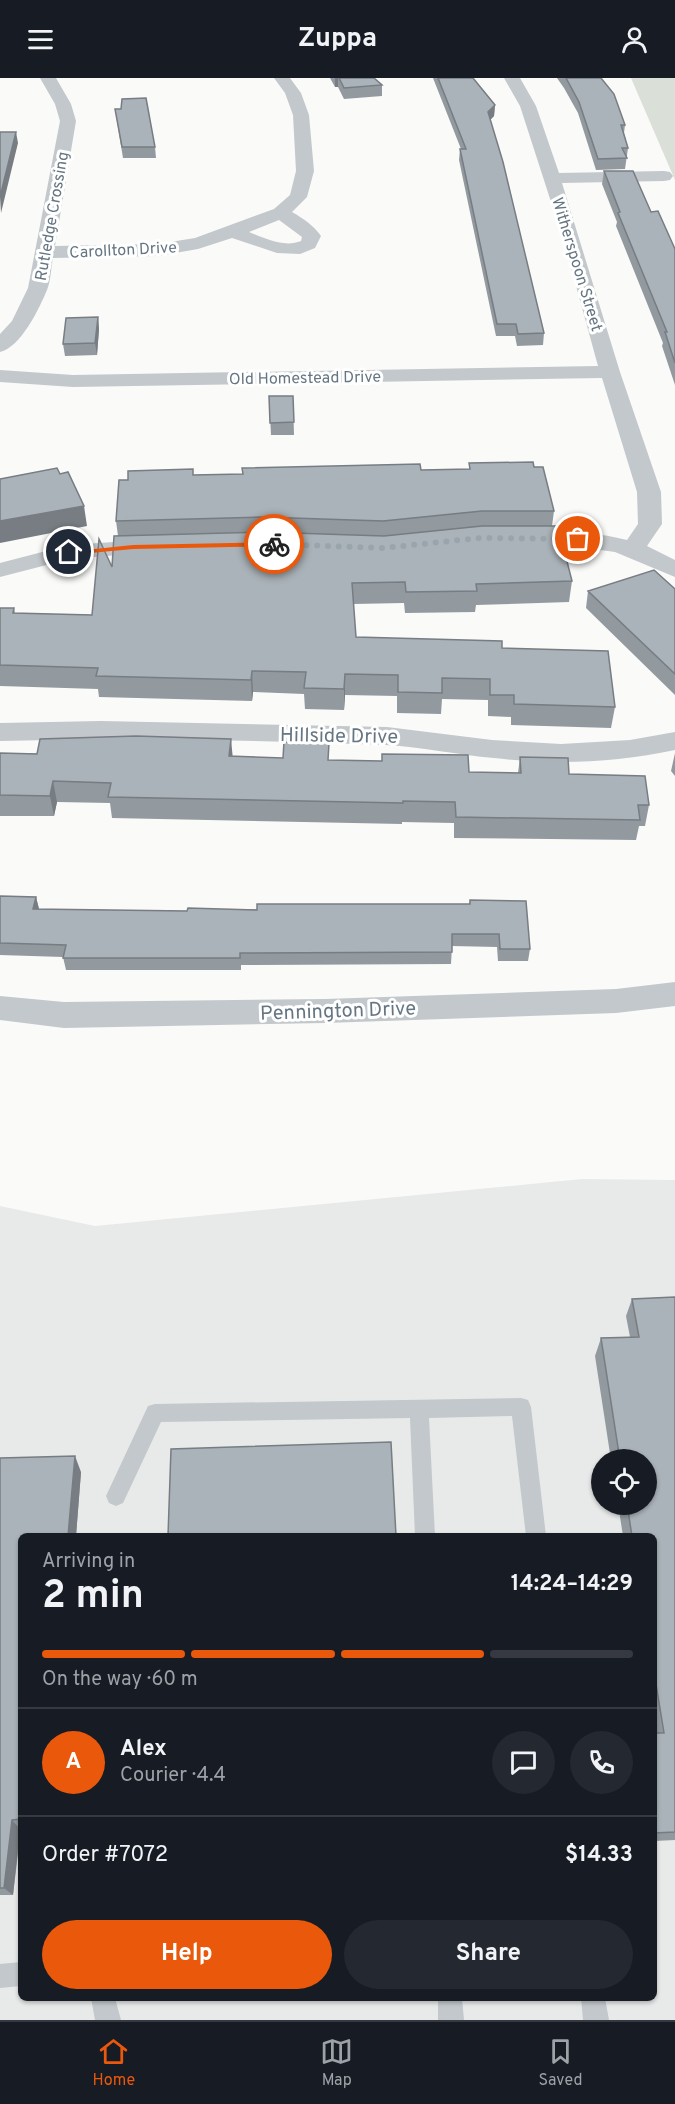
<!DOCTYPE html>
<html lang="en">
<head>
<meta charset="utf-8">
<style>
	:root { --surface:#171b24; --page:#242831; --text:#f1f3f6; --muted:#9ea1a6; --line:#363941; --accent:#ea580c }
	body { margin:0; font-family:Overpass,sans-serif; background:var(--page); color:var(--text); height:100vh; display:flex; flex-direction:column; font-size:22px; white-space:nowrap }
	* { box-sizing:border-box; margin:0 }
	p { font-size:20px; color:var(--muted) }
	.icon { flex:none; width:33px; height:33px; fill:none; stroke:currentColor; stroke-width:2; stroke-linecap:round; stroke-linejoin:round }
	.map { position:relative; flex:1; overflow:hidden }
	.sheet { position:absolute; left:18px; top:1455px; width:639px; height:468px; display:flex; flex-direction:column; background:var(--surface); border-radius:9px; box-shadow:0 2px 4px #0004 }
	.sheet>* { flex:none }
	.tools { position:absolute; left:591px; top:1371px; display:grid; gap:12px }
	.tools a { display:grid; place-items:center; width:66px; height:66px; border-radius:50%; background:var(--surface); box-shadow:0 2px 4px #0004; font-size:30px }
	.pin { position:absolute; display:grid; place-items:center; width:51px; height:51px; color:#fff; margin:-26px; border:3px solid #fff; border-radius:50%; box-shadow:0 2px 6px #0007 }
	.courier { position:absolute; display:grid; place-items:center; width:60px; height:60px; margin:-30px; border:4px solid #ea580c; border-radius:50%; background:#fff; color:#222; box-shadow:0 2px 8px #0007 }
	.summary em { font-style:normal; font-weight:700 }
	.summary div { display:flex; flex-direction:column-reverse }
	.summary { display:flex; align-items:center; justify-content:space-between; height:102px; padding:0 24px }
	h1 { font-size:39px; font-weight:700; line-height:45px }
	.bar { display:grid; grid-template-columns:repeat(4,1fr); gap:9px 6px; align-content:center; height:72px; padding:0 24px }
	.bar i { height:8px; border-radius:4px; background:var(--line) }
	.bar .current { background:var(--accent) }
	.bar p { grid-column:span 4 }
	.line { display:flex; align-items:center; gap:15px; padding:0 24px; border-top:2px solid var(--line) }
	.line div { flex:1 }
	.round { display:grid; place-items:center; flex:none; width:63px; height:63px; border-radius:32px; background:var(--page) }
	.button { display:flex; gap:12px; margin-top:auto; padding:12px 24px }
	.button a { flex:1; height:69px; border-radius:36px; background:var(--accent); color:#fff; font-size:24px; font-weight:700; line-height:69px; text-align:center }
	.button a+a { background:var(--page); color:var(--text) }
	header { display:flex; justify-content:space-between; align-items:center; height:78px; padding:0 24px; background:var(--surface); font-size:27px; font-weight:700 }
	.tab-bar { display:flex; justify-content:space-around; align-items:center; height:84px; border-top:2px solid var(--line); background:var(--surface); font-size:16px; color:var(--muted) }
	.tab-bar a { display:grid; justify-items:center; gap:3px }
	.tab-bar .current { color:var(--accent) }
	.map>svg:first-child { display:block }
	.built { fill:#e8e9e9; fill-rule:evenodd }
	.green { fill:#dadfd7 }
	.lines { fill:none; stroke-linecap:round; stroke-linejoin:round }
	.lane { fill:#c3c8cc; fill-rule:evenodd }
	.street { fill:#c3c8cc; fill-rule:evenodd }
	.wall { fill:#929a9f }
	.shaded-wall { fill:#777d82 }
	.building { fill:#aab3b9; stroke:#777d82; stroke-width:1.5 }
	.route { fill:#ea580c }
	.done { stroke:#99a4ac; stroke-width:6; stroke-dasharray:0 10.8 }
	.labels { text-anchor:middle; stroke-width:6; stroke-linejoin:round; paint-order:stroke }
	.far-street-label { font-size:16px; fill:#657683; stroke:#fff }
	.street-label { font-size:20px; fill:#657683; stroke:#fff }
</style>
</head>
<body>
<header><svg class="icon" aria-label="menu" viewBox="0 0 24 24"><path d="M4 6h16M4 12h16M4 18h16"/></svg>Zuppa<svg class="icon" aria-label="person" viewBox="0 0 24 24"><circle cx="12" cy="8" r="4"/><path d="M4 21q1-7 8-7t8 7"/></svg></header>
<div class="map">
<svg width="675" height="1942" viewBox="0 0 675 1942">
	<rect width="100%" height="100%" fill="#fafaf8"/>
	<path class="built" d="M582 1101 675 1102V1942H0V1128L95 1148ZM602 1382H646V1426H602ZM21 1458H654V1920H21Z"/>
	<path class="green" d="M631 0H675V102Z"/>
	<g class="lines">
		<path class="lane" d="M521 1320 528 1322 531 1329 546 1458H526L512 1338 429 1340 435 1458H415L410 1340 161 1344 123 1425 116 1428 109 1425 106 1418 148 1328 155 1326Z
			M21 1884V1908L0 1910V1886Z
			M91 1920H115L121 1942H95Z
			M438 1920H462L464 1942H438Z
			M581 1920H605L609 1942H583Z"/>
		<path class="street" d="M40 0H56L71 26 76 43 55 168 158 166 195 160 274 131 290 117 296 93 293 37 285 15 274 0H290L301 15 309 37 314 93 307 119 292 134C304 141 313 147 321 158L315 170 300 176 277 175 232 160 198 171 158 178 53 180C51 190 51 202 47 212 39 231 21 269 0 274V256L12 243 28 210 60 43 55 26ZM279 142 302 159 301 163C284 170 264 160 249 154Z
			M504 0H520L536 28 559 95 664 93 670 94 673 98 670 102 664 103 562 105 620 294 661 414 662 446 647 468 675 482V499L615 474 579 469 518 467 510 465 506 460 510 455C542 447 594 454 627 462L638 446 637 414 602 300 73 309 0 304V292L73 297 598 288 564 164 520 28Z
			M158 461 167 463 170 468 167 473 70 481 0 499V485L69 467Z
			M101 643 387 649 492 662 561 666 630 662 675 654V672C615 685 555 687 494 680 458 677 423 669 386 667 258 662 129 660 0 663V645Z
			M675 904V928L616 935 325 945 64 950 0 942V918L64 924 325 921 616 911Z"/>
	</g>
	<path class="wall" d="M330 0H374L382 7V18L344 21 338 9H335Z
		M433 0H473L495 27 494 38 490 42 544 255 543 267 517 268 515 258H496L459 82 460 71H461Z
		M557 0H601L625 47 624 55 628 70 625 91 596 92 578 35 564 10Z
		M115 31H121L155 69 156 80H123Z
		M604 93 651 134 675 171V307L662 268 663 265 616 148 617 144 602 106Z
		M98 239 99 251 97 277 65 278 63 266Z
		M269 318H293L294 357H271Z
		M469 385 534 389 554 433 552 448 572 503 569 524 476 527 475 534 405 535 404 525 353 526 356 559 502 570 615 629 611 650 511 647V639L488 638V622L442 621 441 636 397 635V618L345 617 344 632 305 631 304 616 253 614 252 623 99 619 98 611 0 608V530H14L15 535 92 537 112 489 118 458 116 443 128 402 193 391V397L469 391Z
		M675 511V617L586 530 588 513Z
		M0 675 232 678 329 682 469 694 518 695 520 679 569 696 649 727 645 748H639L636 762 454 760V745L402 744V746L112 740 110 725 57 724 54 738H0Z
		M675 675V698L671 693Z
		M0 818 36 819 39 831 187 833 469 826 470 822 530 871 528 883H498L497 869 452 868 451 886 241 887V892H66L63 879 0 877Z
		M675 1219V1762L654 1763V1458H623L618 1426H646V1382H611L595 1278 601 1260 630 1259 626 1238 632 1221Z
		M0 1380 81 1394 76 1458H21V1751L13 1817H0Z"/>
	<path class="shaded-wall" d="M335 0H338V9H335Z
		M495 27 494 38 487 45 488 34Z
		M16 54 18 65 1 135 0 119Z
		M98 239 99 251 97 277 95 265Z
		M84 428 87 448 0 465V443Z
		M252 593 253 614 252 623 251 602Z
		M345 596V617L344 632V611Z
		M231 661 233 682 229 678Z
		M53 703 57 724 54 738 50 718Z
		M36 819 39 831H33Z
		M75 1378 81 1394 76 1458H68Z
		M12 1742 20 1751 13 1817 4 1810Z"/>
	<path class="building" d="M339 0H374L382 7 344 10Z
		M438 0H473L495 27 488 34 503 84 544 255 518 256 516 246H497L460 71H466Z
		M566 0H601L614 16 625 47H621L628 70H622L627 80 598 81 579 24Z
		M146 20 155 69H122L115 31H121L122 21Z
		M0 54H16L0 119Z
		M604 93H633L651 134 658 133 675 171V285L665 254H667L618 135 620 134Z
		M98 239 95 265 63 266 66 240Z
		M269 318H293L294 344 270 345Z
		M533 384 534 389H543L554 433H482L383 443 262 439 116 443 119 402H128V393L193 391V397L243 396 242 390 420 386 421 392 470 391 469 385Z
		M57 390 60 396 68 394 84 428 0 443V401Z
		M482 448H558L572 503 476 506 477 513 406 514 405 504 352 505 356 559 502 563V570L608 573 615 629 514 626V617H490V601L442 600V615L398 614V597L345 596 344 611 304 610 306 594 252 593 251 602 96 598 98 590 0 587V530H14L13 535 92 537 99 461 112 489 114 458 262 454 384 458Z
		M654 492 675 511V596L588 513Z
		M136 658 231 661 229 678 283 680 284 664 329 665 328 682 382 683V676L468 677 469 694 521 695 520 679 568 680 569 696 645 698 649 727H638L640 742 456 739 455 724 403 723V725L108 719 111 705 53 703 50 718 0 717V675L37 676 40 661Z
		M0 818 36 819 33 831 187 833 188 830 257 832V826H470V822L526 823 530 871H500L499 856H452V874L240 875V880H63L66 867 0 865Z
		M675 1219V1754L654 1755V1655H664L654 1594V1458H632L627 1426H646V1382H620L601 1260 639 1259 632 1221Z
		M391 1364 396 1458H168L171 1371Z
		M75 1378 68 1458H21V1741L12 1742 4 1810H0V1380Z"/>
	<path class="route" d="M274 464 277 468 133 471 69 477 66 474 133 467Z"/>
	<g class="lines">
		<path class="done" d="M274 466 383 470 480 460 578 461"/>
	</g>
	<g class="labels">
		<g class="far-street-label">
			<text transform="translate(51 138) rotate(-80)" y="6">Rutledge Crossing</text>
			<text transform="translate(123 171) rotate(-3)" y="6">Carollton Drive</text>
			<text transform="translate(578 186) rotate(73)" y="6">Witherspoon Street</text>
			<text transform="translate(305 299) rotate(-1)" y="6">Old Homestead Drive</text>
		</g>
		<g class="street-label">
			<text transform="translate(339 657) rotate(1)" y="7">Hillside Drive</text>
			<text transform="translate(338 932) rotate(-2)" y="7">Pennington Drive</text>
		</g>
	</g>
</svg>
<div class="tools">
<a><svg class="icon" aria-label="locate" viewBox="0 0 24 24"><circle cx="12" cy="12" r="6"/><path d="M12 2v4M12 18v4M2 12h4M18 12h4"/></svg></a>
</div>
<div class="pin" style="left:578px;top:461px;background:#ea580c"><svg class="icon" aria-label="bag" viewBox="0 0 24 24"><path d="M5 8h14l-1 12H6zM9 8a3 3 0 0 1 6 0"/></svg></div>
<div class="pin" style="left:69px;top:474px;background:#1f2937"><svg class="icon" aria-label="home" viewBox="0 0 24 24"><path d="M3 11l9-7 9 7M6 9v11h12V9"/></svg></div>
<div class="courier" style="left:274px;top:466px"><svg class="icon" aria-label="bike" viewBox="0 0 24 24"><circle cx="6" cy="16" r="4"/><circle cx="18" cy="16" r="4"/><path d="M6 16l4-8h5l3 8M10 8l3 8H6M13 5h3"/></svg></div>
<section class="sheet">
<div class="summary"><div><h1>2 min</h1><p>Arriving in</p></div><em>14:24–14:29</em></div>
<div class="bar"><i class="current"></i><i class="current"></i><i class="current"></i><i></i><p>On the way · 60 m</p></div>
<div class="line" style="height:108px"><b class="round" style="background:var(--accent);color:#fff">A</b><div><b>Alex</b><p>Courier · 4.4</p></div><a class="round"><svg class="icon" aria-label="chat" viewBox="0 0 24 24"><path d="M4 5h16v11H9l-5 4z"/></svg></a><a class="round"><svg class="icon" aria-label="phone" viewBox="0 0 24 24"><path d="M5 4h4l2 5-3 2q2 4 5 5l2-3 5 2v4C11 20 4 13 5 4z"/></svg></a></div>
<div class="line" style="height:78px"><div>Order #7072</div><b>$14.33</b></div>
<div class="button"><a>Help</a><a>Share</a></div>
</section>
</div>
<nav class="tab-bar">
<a class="current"><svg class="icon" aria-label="home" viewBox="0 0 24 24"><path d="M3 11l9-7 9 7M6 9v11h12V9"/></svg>Home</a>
<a><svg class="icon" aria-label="map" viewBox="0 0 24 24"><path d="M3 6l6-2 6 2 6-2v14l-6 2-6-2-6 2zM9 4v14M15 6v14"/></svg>Map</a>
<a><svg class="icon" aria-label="saved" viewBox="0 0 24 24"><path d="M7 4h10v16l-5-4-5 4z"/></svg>Saved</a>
</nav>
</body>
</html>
